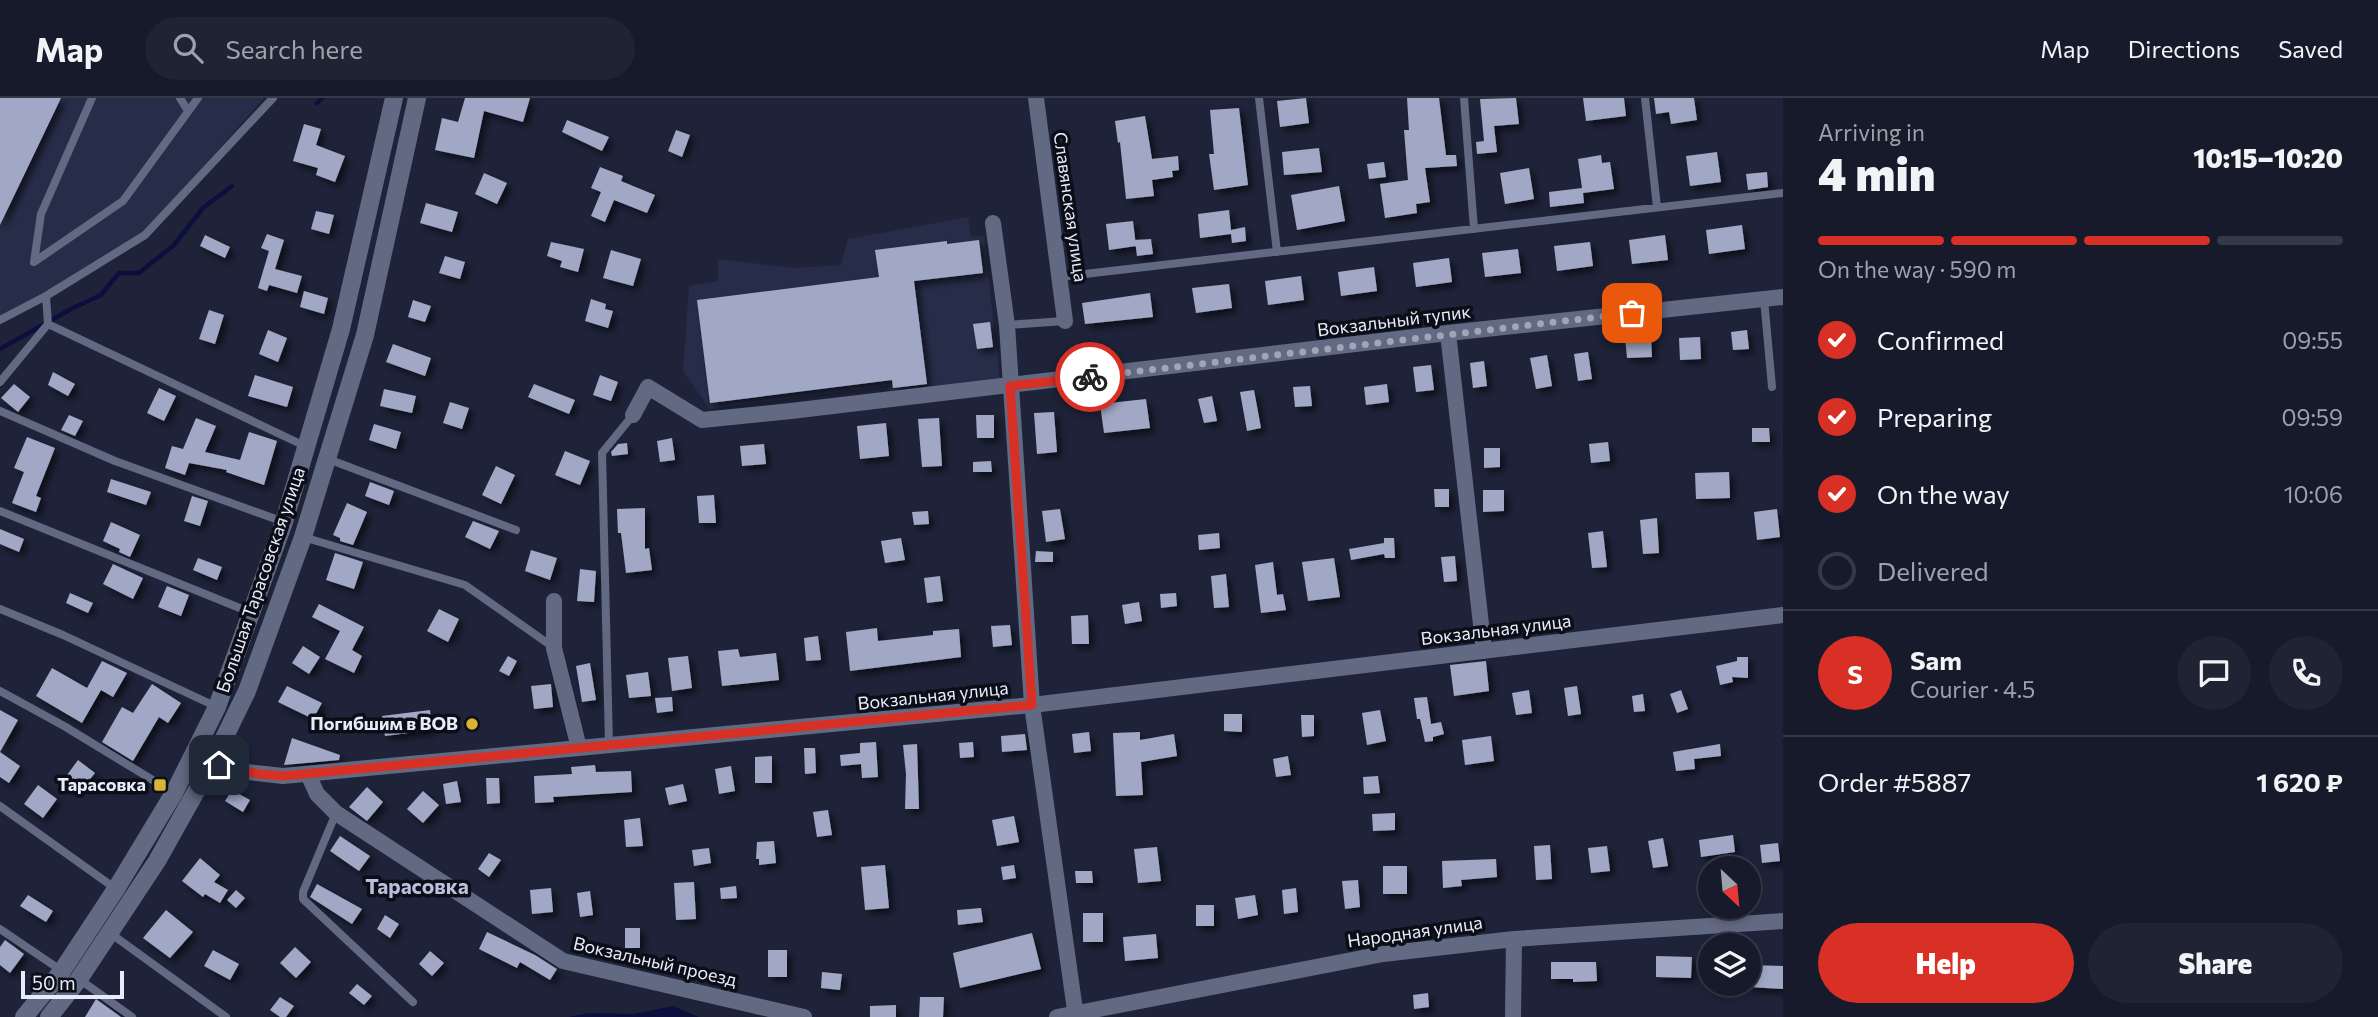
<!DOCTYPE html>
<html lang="en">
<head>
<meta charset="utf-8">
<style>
	:root { --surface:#161a2b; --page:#1f2333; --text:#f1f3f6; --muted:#9ea1a9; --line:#353847; --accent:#d93025 }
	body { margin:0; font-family:Commissioner,sans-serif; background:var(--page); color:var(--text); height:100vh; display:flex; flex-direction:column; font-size:26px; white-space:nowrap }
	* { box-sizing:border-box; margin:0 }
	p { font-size:23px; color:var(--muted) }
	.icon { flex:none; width:38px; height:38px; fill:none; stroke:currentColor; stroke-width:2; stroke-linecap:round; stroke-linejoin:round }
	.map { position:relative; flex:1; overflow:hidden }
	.panel { display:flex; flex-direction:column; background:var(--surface); width:595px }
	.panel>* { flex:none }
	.needle { width:46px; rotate:154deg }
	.controls { position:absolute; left:1698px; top:758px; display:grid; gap:14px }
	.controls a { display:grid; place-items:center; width:63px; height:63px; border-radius:50%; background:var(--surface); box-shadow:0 4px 10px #0003,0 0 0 2px var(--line); font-size:35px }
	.scale { position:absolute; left:21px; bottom:18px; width:103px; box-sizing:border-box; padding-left:7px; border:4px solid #e7ebfa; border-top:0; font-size:19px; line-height:24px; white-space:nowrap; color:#e7ebfa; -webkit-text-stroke:5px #0b0d17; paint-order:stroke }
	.pin { position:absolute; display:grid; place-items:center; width:60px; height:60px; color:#fff; margin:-30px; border-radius:14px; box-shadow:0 4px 10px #0006 }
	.courier { position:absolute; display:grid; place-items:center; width:70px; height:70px; margin:-35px; border:5px solid #d93025; border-radius:50%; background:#fff; color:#222; box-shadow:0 2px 9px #0007 }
	.headline em { font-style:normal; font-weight:800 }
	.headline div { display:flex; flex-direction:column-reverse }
	.headline { display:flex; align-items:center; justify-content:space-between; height:119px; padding:0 35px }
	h1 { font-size:46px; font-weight:800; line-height:52px }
	.bar { display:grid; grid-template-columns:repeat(4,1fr); gap:10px 7px; align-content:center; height:84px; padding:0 35px }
	.bar i { height:9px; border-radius:5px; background:var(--line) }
	.bar .current { background:var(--accent) }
	.bar p { grid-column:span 4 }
	.line { display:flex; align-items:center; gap:18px; padding:0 35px; border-top:2px solid var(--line) }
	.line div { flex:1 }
	.round { display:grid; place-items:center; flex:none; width:74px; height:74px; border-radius:37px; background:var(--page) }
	ol { padding:0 35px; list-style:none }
	li { display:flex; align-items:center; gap:21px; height:77px }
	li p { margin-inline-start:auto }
	li .icon { padding:7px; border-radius:50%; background:var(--accent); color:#fff; stroke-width:4 }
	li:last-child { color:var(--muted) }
	li i { width:38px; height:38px; border:4px solid var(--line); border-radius:50% }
	.primary-button { display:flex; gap:14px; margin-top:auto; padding:14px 35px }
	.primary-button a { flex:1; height:80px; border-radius:42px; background:var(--accent); color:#fff; font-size:28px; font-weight:800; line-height:80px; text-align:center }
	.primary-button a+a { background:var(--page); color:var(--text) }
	header { display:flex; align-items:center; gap:42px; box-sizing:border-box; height:98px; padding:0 35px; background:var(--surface); border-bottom:2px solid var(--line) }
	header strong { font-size:33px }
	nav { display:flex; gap:38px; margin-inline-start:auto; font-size:24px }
	.search { width:490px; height:63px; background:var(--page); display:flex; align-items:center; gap:18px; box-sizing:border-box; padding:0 24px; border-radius:38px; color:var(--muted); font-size:26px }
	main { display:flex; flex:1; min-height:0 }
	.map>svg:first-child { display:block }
	.built { fill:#272d49 }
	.water { fill:#0c0e3e }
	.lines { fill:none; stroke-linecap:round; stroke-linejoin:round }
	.stream { stroke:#0c0e3e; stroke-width:4.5 }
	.building { fill:#a0a8c5; filter:url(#shadow) }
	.service { stroke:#626982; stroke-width:8 }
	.minor { stroke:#626982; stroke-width:16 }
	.tertiary { stroke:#626982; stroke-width:18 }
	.done { stroke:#a1a5b6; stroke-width:7; stroke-dasharray:0 12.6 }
	.route { stroke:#d93025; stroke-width:9 }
	.poi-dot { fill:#d7b434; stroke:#0b0d17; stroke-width:2.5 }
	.labels { text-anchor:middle; stroke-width:7; stroke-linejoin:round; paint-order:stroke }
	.street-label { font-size:18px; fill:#e7ebfa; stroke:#0b0d17 }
	.poi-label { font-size:18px; font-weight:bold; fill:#e7ebfa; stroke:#0b0d17; text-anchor:end }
	.quarter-label { font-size:21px; font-weight:bold; fill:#b8c0dd; stroke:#0b0d17 }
</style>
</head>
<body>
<header>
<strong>Map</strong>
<div class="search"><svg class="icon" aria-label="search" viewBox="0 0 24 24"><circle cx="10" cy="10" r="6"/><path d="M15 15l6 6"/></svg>Search here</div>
<nav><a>Map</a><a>Directions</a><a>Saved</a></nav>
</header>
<main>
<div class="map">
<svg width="1783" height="919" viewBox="0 0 1783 919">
	<defs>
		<filter id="shadow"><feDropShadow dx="4.5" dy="4.5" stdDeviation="3.5" flood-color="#0009"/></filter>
	</defs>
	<rect width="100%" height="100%" fill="#1e2339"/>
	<path class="built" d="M0 0H264L144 135 33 206 0 220Z
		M968 119 971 139 984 138 1000 283 890 299 888 288 710 311 683 273 689 188 718 183V161L795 170 841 167 848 141Z"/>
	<path class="water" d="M673 908 699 919H568L588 915 634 916Z"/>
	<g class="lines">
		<path class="stream" d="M317 5 322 0
			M0 251 71 211 101 197 119 175H139L174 147 203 110 232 88"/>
	</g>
	<path class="building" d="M0 0H61L0 127Z
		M465 0H530L523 24 484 13 474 60 435 52 442 20 458 24Z
		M1306 0 1309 25 1280 29 1277 3Z
		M1407 0H1439L1446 57H1456L1457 68 1425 70 1430 104 1416 106 1417 115 1385 120 1380 86 1408 82 1404 32H1409Z
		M1516 0 1519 26 1494 28 1497 54 1477 56 1476 44 1484 43 1480 1Z
		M1583 0H1624L1626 18 1586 23Z
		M1654 0H1694L1697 22 1671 26 1669 14 1656 16Z
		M1239 10 1248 87 1214 92 1209 56H1214L1210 12Z
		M1145 18 1152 61 1178 58 1179 72 1172 73 1173 79 1152 82 1154 98 1126 101 1120 44 1118 45 1115 23Z
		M567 22 609 39 602 53 562 34Z
		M304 26 321 31 316 47 345 58 335 84 316 77 318 70 293 63Z
		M676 32 690 37 682 59 668 53Z
		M1319 50 1322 74 1284 77 1282 54Z
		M1717 54 1721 84 1690 88 1686 58Z
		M1601 57 1602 65 1610 64 1614 91 1583 95 1584 105 1550 109 1549 94 1582 90 1578 61Z
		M1384 64 1386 79 1369 81 1367 66Z
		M600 69 623 78 621 83 655 97 647 115 614 102 605 124 591 118 601 94 591 90Z
		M1529 70 1534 101 1505 106 1500 75Z
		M1767 74 1768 89 1748 92 1746 76Z
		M484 75 507 85 497 106 475 96Z
		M1339 88 1345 123 1297 132 1291 97Z
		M426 105 458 114 452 134 420 125Z
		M1229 112 1231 132 1245 129 1246 143 1232 145 1231 136 1200 140 1198 116Z
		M316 113 334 117 329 136 311 131Z
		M1133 123 1136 148 1109 152 1106 126Z
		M1742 127 1745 151 1709 156 1706 132Z
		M267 136 284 142 275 171 302 178 297 195 269 187 267 193 258 190 269 153 261 150Z
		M205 137 230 149 225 160 200 148Z
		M1665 137 1668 162 1632 166 1629 142Z
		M1151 141 1153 156 1137 158 1135 142Z
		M979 142 983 175 914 183 927 286 893 290 892 282 710 305 697 202 879 179 875 152 947 143V146Z
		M551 144 584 151 578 174 560 169 562 163 547 158Z
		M1590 144 1593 168 1557 173 1554 148Z
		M1518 151 1521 175 1485 179 1482 155Z
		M611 152 641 161 633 188 603 180Z
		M445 158 465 164 460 181 439 175Z
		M1449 160 1452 184 1416 189 1413 165Z
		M1374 169 1377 193 1341 198 1338 174Z
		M1301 178 1304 202 1268 207 1265 183Z
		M1229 186 1232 210 1196 215 1192 190Z
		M304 193 328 200 324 216 300 209Z
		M1150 195 1153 219 1085 226 1082 205Z
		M591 201 606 206 605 211 613 213 608 230 585 223Z
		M413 202 431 208 425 224 408 219Z
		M209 212 224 217 215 246 199 241Z
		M990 224 993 249 977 251 973 226Z
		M268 232 287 240 278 264 259 256Z
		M1747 232 1749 251 1733 252 1731 234Z
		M1651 237 1652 259 1627 260 1625 239Z
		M1700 239 1701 261 1680 262 1679 240Z
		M393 246 431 260 425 278 386 264Z
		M1588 254 1592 281 1578 283 1574 256Z
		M1547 257 1552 288 1536 291 1530 260Z
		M1484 263 1487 288 1473 290 1470 265Z
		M1431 267 1434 292 1416 294 1413 269Z
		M53 274 75 286 68 298 48 287Z
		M255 277 293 289 287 309 248 298Z
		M600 277 618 284 611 303 593 297Z
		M14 286 30 299 18 314 1 300Z
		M534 286 575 302 569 316 528 299Z
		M1387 286 1389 304 1366 307 1364 289Z
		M1310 288 1312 308 1295 309 1293 289Z
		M159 290 176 298 164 323 147 315Z
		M384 291 416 298 412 315 380 308Z
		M1254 292 1261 330 1247 333 1240 294Z
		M1212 298 1217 323 1204 325 1198 301Z
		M1146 301 1150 330 1104 335 1100 306Z
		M450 304 469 310 462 331 443 325Z
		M1054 314 1057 354 1037 356 1034 315Z
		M69 317 83 323 75 338 61 332Z
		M976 317H994V340H977Z
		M196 320 216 328 205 354 240 362 249 334 277 343 264 387 226 374 227 372 189 365 185 377 165 370 172 348 183 351Z
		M939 320 942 368 922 369 918 321Z
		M886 325 889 358 860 361 857 328Z
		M374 326 401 334 396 351 369 342Z
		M1752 330H1769L1770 344H1752Z
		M27 339 55 350 36 398 41 400 36 414 12 405 24 374 14 370Z
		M672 340 675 362 660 364 657 343Z
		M1608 344 1610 363 1591 365 1589 346Z
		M627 345 628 356 612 358 611 354 618 346Z
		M764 346 766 366 742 368 740 348Z
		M1484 350H1500V369L1484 370Z
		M565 353 590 363 580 387 555 377Z
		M991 363 992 374H973V364Z
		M496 368 515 377 501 406 482 397Z
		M1729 374 1730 400 1696 401 1695 375Z
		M111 381 151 394 146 407 107 394Z
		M370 384 394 393 389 407 365 398Z
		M1434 391H1449V409H1435Z
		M1483 392H1504V413L1483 414Z
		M714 397 716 425H699L697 398Z
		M192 398 208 403 200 428 184 423Z
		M347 405 367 414 353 447 340 443V440L333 437Z
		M645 410V451L649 450 652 472 626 475 621 435H618L617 411Z
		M1060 411 1065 441 1046 444 1042 413Z
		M1777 411 1780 439 1757 442 1754 414Z
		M928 413 929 426 914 427 912 414Z
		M1657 420 1659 455 1643 456 1640 422Z
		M473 423 499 433 490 451 465 439Z
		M111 424 140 437 130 459 119 454 120 451 103 443Z
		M0 431 24 441 19 454 0 446Z
		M1603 433 1607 469 1592 470 1588 435Z
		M1219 435 1220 450 1199 452 1198 437Z
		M901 440 905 462 885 465 881 443Z
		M1384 440H1394L1395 460H1385L1384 456 1351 462 1349 451 1384 445Z
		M531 452 557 460 550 482 525 473Z
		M1036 453 1053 454V464H1035Z
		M335 455 363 464 354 491 326 482Z
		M1455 458 1457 483 1444 484 1441 459Z
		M198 460 222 469 217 482 193 472Z
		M1334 460 1340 499 1308 503 1302 464Z
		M1273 464 1277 497 1283 496 1286 512 1261 515 1255 467Z
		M113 466 143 480 133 501 103 486Z
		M580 471 596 473 594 504 577 503Z
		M1226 476 1229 509 1214 510 1211 478Z
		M940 478 943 503 927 505 924 480Z
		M167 488 189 497 181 518 158 509Z
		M70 495 93 505 88 515 66 505Z
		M1176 495 1177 508 1161 510 1160 496Z
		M1139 504 1142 523 1125 526 1122 507Z
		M319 506 364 529 352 552 362 558 354 575 325 561 340 533 312 519Z
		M439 511 459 521 448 544 427 533Z
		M1088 517 1089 546H1072L1071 518Z
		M1010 527 1012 547 993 549 991 528Z
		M877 530 878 543 933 537V533L959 531 961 559 850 573 846 534Z
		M818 538 821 562 806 563 804 540Z
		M303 548 320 559 309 576 292 565Z
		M738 551 740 559 776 555 779 582 722 588 718 553Z
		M508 558 517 563 509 578 499 573Z
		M688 558 692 590 672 593 668 560Z
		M1737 559H1748V580L1732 579 1733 584 1720 587 1716 568 1737 563Z
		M102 563 127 575 113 599 101 592 82 625 36 598 52 570 87 590Z
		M1486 563 1489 593 1454 598 1450 567Z
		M590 565 596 602 582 604 576 568Z
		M648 574 651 598 629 600 626 577Z
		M152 586 181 605 168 625 159 619 133 663 102 644 122 609 133 615Z
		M551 586 553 609 534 611 531 588Z
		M287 588 322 605 313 621 278 604Z
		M1577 588 1581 616 1568 618 1564 590Z
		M1529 592 1532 615 1516 617 1512 595Z
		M1681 592 1688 611 1677 615 1670 596Z
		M1643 596 1645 613 1634 614 1632 598Z
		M672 599 673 613 657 615 655 600Z
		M1427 599 1431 626 1441 624 1444 636 1433 639V643L1425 644 1420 621H1417L1414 600Z
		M0 612 18 622 0 654 20 668 9 685 0 679Z
		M430 612 432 632 385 638 382 618Z
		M1380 612 1386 643 1367 647 1362 615Z
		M1224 616H1242V634L1224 633Z
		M1301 617H1314V638L1302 639Z
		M1089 634 1091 653 1074 655 1072 636Z
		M1140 634V642L1174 636 1177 658 1141 664 1143 697 1116 698 1113 635Z
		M1025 636 1027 652 1002 654 1001 638Z
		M1491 638 1494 663 1465 667 1462 642Z
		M292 640 340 657 339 662 284 667Z
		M876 644 878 679 862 680 861 666 841 668 840 657 860 655V645Z
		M973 644 974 659 960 660 959 645Z
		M917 646 919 711H905L906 676 903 647Z
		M1720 646 1721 658 1694 661 1695 671 1676 673 1673 654Z
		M804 650H815L816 675 805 676Z
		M772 658V685H755V659Z
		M1288 658 1291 677 1276 679 1273 661Z
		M78 662 95 675 83 690 67 677Z
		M595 667 596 674 631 673 632 694 553 699 554 704 535 705 534 678 572 676 571 669Z
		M731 668 735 693 719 696 715 671Z
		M1378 678 1380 695 1364 696 1363 679Z
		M486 680H499L500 705 487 706Z
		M457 683 461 704 446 706 443 686Z
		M683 686 687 703 669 707 665 690Z
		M38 687 57 701 43 720 24 706Z
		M367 689 383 704 367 723 349 709Z
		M232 692 250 702 243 714 225 703Z
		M423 693 439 707 423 725 407 711Z
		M828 712 832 737 817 739 813 714Z
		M1395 715V732L1373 733 1372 716Z
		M1014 718 1019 744 997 748 992 722Z
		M640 720 643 748 626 749 624 722Z
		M1733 737 1735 754 1701 759 1699 742Z
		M340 738 370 758 359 773 330 753Z
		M1663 740 1668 768 1653 770 1648 743Z
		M774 743 776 765 759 767V761H756L757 744Z
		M1778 745 1780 763 1762 765 1760 747Z
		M1550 747 1552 781 1536 782 1534 748Z
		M1607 748 1610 773 1591 775 1588 750Z
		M1157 749 1161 783 1138 785 1134 751Z
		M709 750 711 765 694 768 692 752Z
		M489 755 501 762 489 779 478 771Z
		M200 760 220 777 214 784 228 792 220 805 205 796 203 799 182 783Z
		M1496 761 1497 779 1461 782 1462 788 1443 790 1442 763Z
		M885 767 889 810 865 812 861 769Z
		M1014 767 1016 780 1003 782 1001 769Z
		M1383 768H1407V796H1383Z
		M1075 773H1092L1093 785H1076Z
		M1358 782 1360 809 1345 811 1342 783Z
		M694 784 696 821 676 822 674 785Z
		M317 786 362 811 352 826 310 799Z
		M736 788 737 800 721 801 720 790Z
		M551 790 553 814 532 816 530 792Z
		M1296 790 1298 814 1284 816 1282 792Z
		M236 792 245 800 236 810 227 802Z
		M590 793 593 817 580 819 577 795Z
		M28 797 53 813 46 824 20 808Z
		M1255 797 1258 817 1238 821 1235 800Z
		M1196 807H1214V828H1196Z
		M981 810 983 824 958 827 957 812Z
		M166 812 193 834 170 860 143 840Z
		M1083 815H1103V844H1083Z
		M385 817 399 826 390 840 377 831Z
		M625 830H640V850H625Z
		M487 834 535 857 557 871 550 882 520 864 517 870 479 851Z
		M1032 835 1041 871 960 890 953 855Z
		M1156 836 1158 860 1125 863 1123 839Z
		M5 842 24 856 10 875 0 867V849Z
		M295 849 311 864 296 880 280 865Z
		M213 852 239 866 230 882 204 868Z
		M768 852H787V879H768Z
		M430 853 444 865 432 878 419 866Z
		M1656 858 1692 859 1691 880 1656 879Z
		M1551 864H1596L1597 883 1573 884V881H1551Z
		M1748 867 1783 868V891L1748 889Z
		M822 874 842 876 840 892 821 890Z
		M357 886 372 898 364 907 349 895Z
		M1428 895 1429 909 1414 911 1413 897Z
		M280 899 294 908 286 919H280L270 912Z
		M920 899H944L943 919H919Z
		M96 901 121 919H85Z
		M896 907V919H870V908Z"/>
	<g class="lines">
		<path class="service" d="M92 0 41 116 34 164 123 103 198 0
			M180 0 188 13
			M1259 0 1277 154
			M1464 0 1474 131
			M1645 0 1657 109
			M1059 179 1783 95
			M1764 201 1772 289
			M0 222 46 198 145 137 273 0
			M48 226 307 349
			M1007 227 1065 223
			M0 284 48 226 46 198
			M0 313 115 363 284 424
			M328 361 516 432
			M0 413 252 515
			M303 439 465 487 553 549
			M0 511 63 537 217 609
			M0 593 64 628 174 695
			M609 646 602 355 633 317
			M0 708 116 791
			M336 715 303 794V801L413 904
			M0 831 62 873
			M110 835 226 919
			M79 881 132 919"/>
		<path class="minor" d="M1036 0 1065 223
			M993 125 1007 227 1032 607 1076 919
			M1448 235 1484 553
			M633 317 648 289 702 322 791 313 1448 235 1783 199
			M554 503V550L579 650
			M213 663 239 673 283 678 1032 607 1783 517
			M308 676 317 696 336 715 563 863 804 919
			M1057 919 1383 856 1514 841 1783 823
			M1513 919 1514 841"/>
		<path class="tertiary" d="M24 919 62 873 116 791 174 695 217 609 284 424 341 231 394 0
			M49 919 79 881 157 763 213 663 247 593 303 439 365 237 417 0"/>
	</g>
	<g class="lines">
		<path class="done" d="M1090 279 1632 215"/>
		<path class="route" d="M219 667 259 676 283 678 1032 607 1010 288 1090 279"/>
	</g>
	<g class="poi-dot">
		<circle cx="472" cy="626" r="7"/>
		<rect x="153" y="680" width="14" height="14" rx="3.5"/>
	</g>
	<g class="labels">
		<g class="street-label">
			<text transform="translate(1070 109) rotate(82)" y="6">Славянская улица</text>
			<text transform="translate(1394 223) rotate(-7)" y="6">Вокзальный тупик</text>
			<text transform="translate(261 482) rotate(-71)" y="6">Большая Тарасовская улица</text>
			<text transform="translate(1496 532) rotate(-7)" y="6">Вокзальная улица</text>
			<text transform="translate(933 598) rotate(-6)" y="6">Вокзальная улица</text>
			<text transform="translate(1415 834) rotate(-8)" y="6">Народная улица</text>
			<text transform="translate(655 864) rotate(13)" y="6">Вокзальный проезд</text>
		</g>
		<g class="poi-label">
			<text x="458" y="632">Погибшим в ВОВ</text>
			<text x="146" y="693">Тарасовка</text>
		</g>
		<g class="quarter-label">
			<text x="417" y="796">Тарасовка</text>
		</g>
	</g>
</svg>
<div class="controls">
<a><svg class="needle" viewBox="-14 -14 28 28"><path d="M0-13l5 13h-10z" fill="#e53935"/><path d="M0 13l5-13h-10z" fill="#9ea1a9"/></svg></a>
<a><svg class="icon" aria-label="layers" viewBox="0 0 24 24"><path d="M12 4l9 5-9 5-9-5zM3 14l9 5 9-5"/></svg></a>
</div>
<div class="scale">50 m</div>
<div class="pin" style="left:1632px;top:215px;background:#ea580c"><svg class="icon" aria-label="bag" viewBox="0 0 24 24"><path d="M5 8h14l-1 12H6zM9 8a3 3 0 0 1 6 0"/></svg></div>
<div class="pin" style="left:219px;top:667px;background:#1f2937"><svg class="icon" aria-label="home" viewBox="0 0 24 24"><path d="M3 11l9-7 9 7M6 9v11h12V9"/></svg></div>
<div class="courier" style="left:1090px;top:279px"><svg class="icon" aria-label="bike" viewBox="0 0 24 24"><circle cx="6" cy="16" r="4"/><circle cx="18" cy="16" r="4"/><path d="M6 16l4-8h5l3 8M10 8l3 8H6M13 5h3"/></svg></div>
</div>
<section class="panel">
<div class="headline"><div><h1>4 min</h1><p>Arriving in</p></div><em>10:15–10:20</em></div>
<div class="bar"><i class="current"></i><i class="current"></i><i class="current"></i><i></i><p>On the way · 590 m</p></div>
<ol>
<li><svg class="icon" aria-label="check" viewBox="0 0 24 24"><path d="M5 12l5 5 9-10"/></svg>Confirmed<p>09:55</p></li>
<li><svg class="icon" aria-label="check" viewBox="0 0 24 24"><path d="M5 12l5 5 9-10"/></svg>Preparing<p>09:59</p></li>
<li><svg class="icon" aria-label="check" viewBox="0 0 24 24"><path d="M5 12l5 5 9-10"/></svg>On the way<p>10:06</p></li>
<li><i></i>Delivered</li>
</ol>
<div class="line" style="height:126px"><b class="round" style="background:var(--accent);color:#fff">S</b><div><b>Sam</b><p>Courier · 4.5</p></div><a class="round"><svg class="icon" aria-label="chat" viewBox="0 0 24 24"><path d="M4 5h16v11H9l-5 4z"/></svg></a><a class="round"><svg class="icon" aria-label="phone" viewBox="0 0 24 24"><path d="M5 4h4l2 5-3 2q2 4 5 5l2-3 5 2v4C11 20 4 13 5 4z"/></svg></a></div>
<div class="line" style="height:91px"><div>Order #5887</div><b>1 620 ₽</b></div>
<div class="primary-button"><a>Help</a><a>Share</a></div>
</section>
</main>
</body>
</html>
